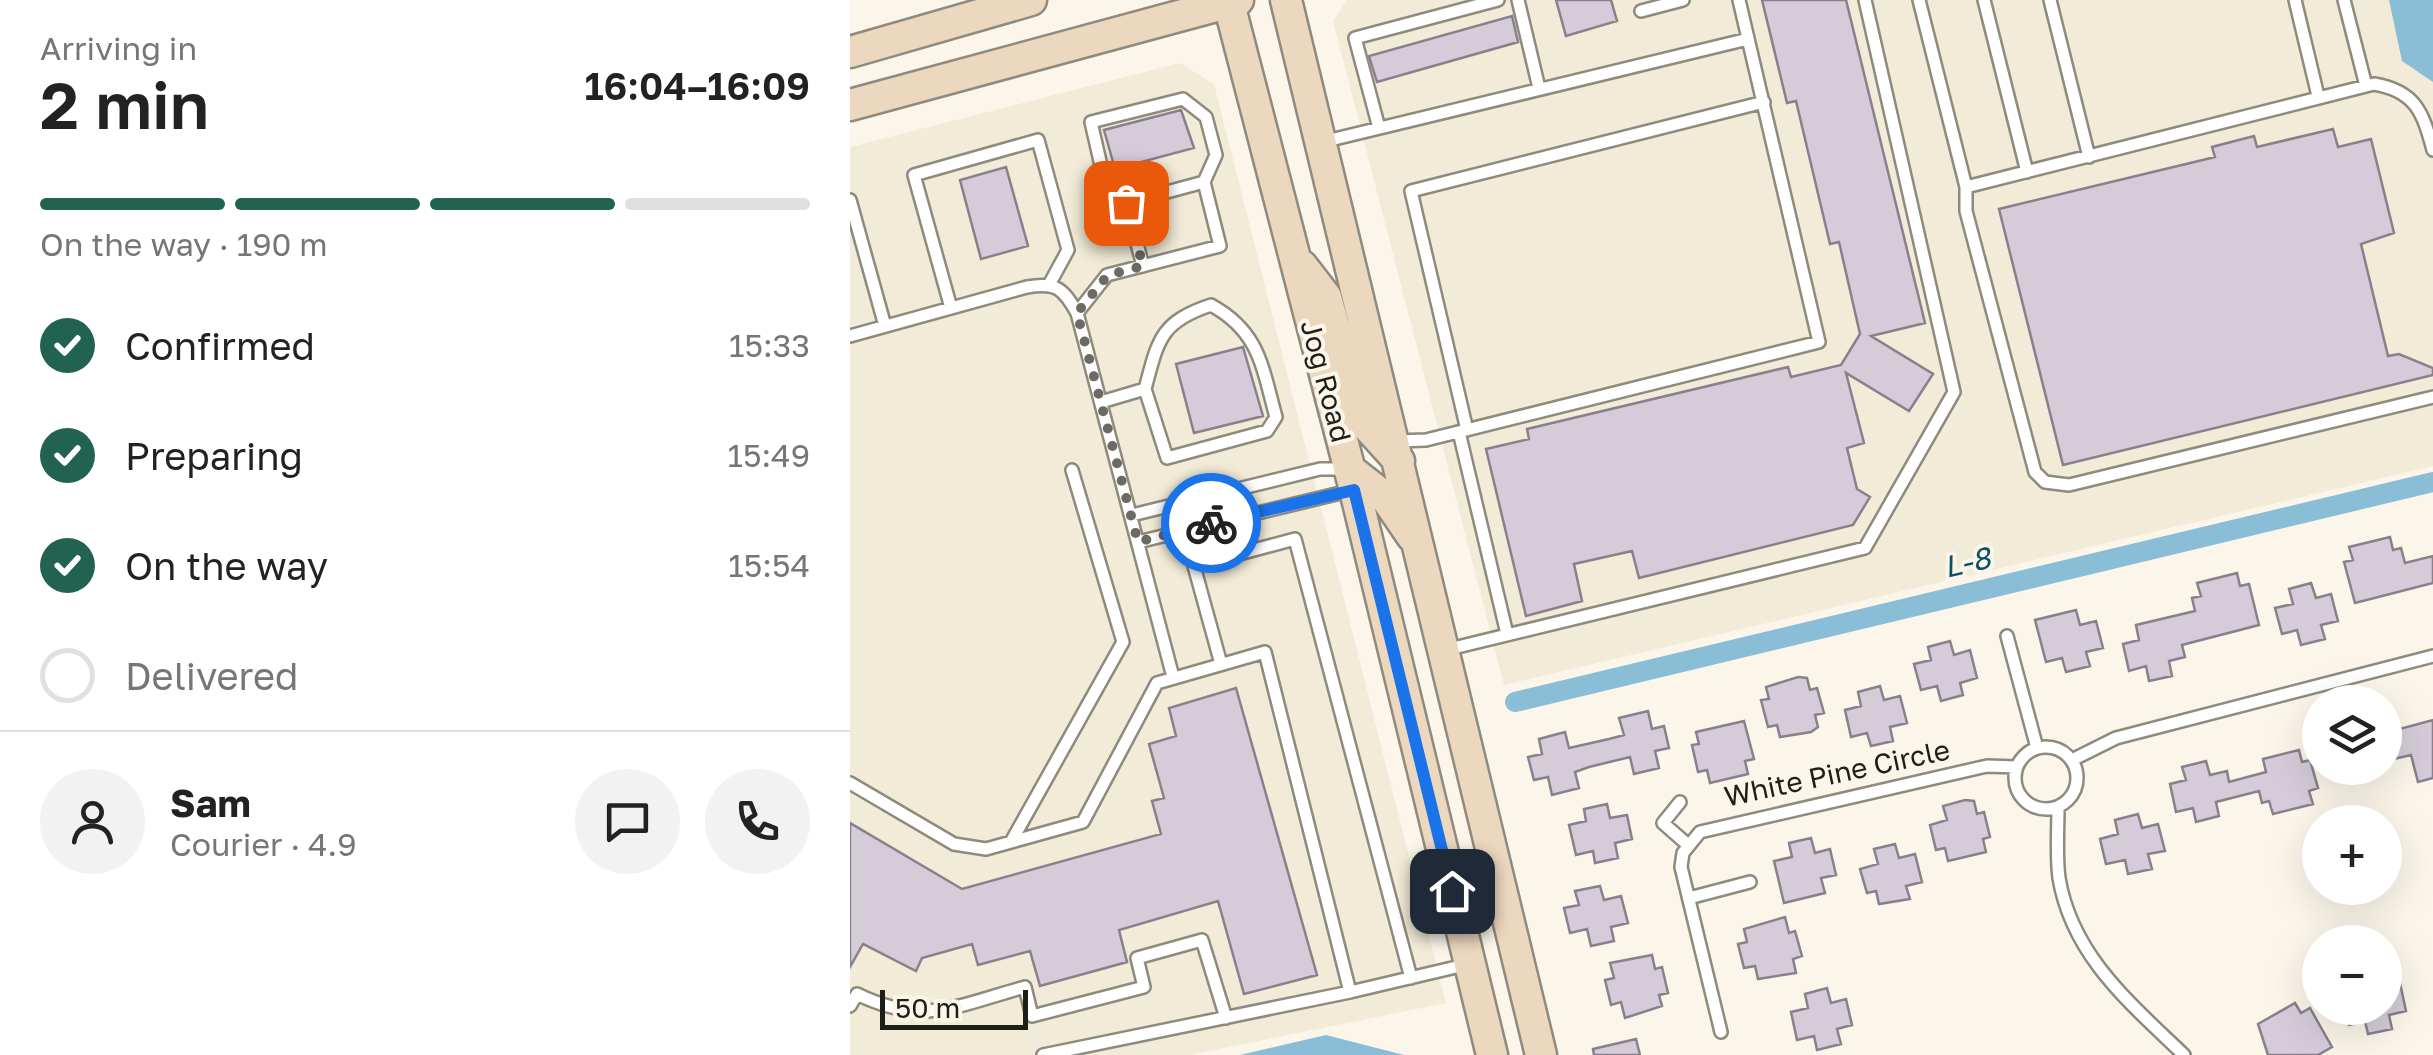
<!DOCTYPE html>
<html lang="en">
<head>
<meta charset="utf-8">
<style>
	:root { --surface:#fff; --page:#f2f2f2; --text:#222; --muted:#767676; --line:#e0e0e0; --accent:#216251 }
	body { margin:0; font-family:"Golos Text",sans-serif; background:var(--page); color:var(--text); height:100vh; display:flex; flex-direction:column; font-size:38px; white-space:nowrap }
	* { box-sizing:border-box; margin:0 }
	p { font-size:32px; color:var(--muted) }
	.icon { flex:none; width:55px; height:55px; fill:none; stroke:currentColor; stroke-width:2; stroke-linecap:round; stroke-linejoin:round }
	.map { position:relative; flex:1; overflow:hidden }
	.drawer { display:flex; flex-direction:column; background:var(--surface); width:850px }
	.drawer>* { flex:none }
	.tools { position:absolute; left:1452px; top:685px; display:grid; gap:20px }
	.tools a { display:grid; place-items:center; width:100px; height:100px; border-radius:50%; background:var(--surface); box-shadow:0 10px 40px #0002; font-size:50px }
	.scale { position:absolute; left:30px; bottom:25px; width:148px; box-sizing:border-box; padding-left:10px; border:5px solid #1f1e19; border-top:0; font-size:28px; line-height:35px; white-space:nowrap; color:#1f1e19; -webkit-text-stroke:8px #fbf6e9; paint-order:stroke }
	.pin { position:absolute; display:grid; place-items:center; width:85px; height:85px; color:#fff; margin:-42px; border-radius:20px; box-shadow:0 5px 15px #0006 }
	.courier { position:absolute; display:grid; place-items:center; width:100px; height:100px; margin:-50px; border:8px solid #1a73e8; border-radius:50%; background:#fff; color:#222; box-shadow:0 2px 12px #0007 }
	.head em { font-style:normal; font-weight:600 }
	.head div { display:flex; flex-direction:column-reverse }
	.head { display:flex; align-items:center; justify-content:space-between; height:170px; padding:0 40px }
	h1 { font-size:65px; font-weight:600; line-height:75px }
	.bar { display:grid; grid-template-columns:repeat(4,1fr); gap:15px 10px; align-content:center; height:120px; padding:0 40px }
	.bar i { height:12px; border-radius:8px; background:var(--line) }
	.bar .active { background:var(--accent) }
	.bar p { grid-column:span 4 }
	.line { display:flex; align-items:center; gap:25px; padding:0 40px; border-top:2px solid var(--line) }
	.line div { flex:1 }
	.round { display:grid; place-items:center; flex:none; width:105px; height:105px; border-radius:52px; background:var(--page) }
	ol { padding:0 40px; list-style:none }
	li { display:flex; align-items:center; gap:30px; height:110px }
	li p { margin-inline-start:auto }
	li .icon { padding:10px; border-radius:50%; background:var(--accent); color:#fff; stroke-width:4 }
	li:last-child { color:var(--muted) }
	li i { width:55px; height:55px; border:5px solid var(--line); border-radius:50% }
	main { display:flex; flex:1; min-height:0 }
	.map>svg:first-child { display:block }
	.built { fill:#f2ebd7 }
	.water { fill:#8abed6 }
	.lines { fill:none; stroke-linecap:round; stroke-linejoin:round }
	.canal { stroke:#8abed6; stroke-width:20 }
	.building { fill:#d4cdd9; stroke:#88818c; stroke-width:2.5 }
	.lane-casing { stroke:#8e8a7e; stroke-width:16 }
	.secondary-casing { stroke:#8e8a7e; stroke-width:35 }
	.lane { stroke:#fff; stroke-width:11 }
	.secondary { stroke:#ecd7bf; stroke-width:30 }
	.done { stroke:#6c6a62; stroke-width:10; stroke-dasharray:0 18 }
	.route { stroke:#1a73e8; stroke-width:12 }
	.labels { text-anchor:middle; stroke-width:8; stroke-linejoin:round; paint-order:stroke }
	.street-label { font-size:28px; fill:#1f1e19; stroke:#fbf6e9 }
	.water-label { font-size:30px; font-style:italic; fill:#065068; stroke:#fbf6e9 }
</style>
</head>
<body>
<main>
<section class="drawer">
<div class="head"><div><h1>2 min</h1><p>Arriving in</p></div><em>16:04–16:09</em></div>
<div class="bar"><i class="active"></i><i class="active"></i><i class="active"></i><i></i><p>On the way · 190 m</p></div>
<ol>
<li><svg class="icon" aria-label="check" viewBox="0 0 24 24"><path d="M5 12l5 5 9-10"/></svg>Confirmed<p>15:33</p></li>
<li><svg class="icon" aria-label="check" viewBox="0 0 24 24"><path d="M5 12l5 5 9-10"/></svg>Preparing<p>15:49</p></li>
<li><svg class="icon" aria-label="check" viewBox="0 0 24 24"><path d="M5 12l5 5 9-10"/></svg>On the way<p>15:54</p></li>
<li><i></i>Delivered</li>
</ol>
<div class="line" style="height:180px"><a class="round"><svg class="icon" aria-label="person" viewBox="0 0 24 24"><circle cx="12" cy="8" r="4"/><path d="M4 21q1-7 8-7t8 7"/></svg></a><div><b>Sam</b><p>Courier · 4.9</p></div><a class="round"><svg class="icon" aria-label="chat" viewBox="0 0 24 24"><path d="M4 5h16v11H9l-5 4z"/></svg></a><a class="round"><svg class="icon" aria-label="phone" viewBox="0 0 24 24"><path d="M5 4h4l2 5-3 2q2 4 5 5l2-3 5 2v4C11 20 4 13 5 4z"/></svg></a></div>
</section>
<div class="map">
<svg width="1583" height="1055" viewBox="0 0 1583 1055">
	<rect width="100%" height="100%" fill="#fbf6e9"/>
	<path class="built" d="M497 0H1583V466L654 685 483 21Z
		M330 63 364 84 596 1003 339 1055H0V147Z"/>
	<path class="water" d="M1539 0H1583V82L1552 61Z
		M476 1035 554 1055H390Z"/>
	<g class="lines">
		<path class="canal" d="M665 702 1583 482"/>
	</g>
	<path class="building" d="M706 0H761L767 21 716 36Z
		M912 0H996L1075 323 1021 336 1083 374 1059 411 996 373 1014 443 997 448 1007 489 1020 497 1003 525 789 578 782 551 724 564 732 601 676 616 636 449 679 439 677 429 938 367 941 377 991 365 1010 334 989 242 980 244 946 101 937 103Z
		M662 16 668 42 527 82 519 56Z
		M331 110 344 148 265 169 254 130Z
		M1483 129 1488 147 1521 139 1544 233 1511 244 1538 356 1549 354 1583 368V375L1213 465 1149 209 1365 157 1362 147 1404 136 1407 147Z
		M156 167 178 246 131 259 110 180Z
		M393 347 413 416 344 433 326 364Z
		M1540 537 1543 550 1551 548 1555 563 1583 556V583L1505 603 1494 562 1503 560 1499 547Z
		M1387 573 1390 586 1399 584 1409 625 1332 645 1335 657 1319 661 1322 676 1299 681 1296 666 1279 671 1273 644 1289 640 1286 625 1345 611 1342 598 1351 596 1347 583Z
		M1461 583 1466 598 1481 594 1488 621 1471 625 1475 639 1451 645 1447 630 1432 634 1425 608 1443 604 1439 589Z
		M1226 610 1230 625 1246 621 1253 648 1236 652 1240 666 1216 672 1212 658 1196 662 1185 620Z
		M1100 641 1104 655 1120 650 1127 678 1110 683 1113 695 1091 701 1087 686 1071 690 1064 664 1081 660 1078 647Z
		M948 677 957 678 960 690 967 688 974 713 965 715 968 727 961 732 930 737 927 725 918 727 911 700 919 699 916 687Z
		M1030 686 1034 700 1050 696 1057 723 1040 727 1043 741 1021 746 1017 733 1001 737 995 710 1011 706 1008 692Z
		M386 688 467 975 394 994 368 901 269 930 277 962 190 986 180 951 128 965 122 944 72 958 66 971 13 944 0 967V823L112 889 311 834 302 801 314 798 299 744 326 736 319 708Z
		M798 711 802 729 814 726 819 748 805 751 809 768 784 774 780 757 739 767 725 772 729 788 702 795 698 777 684 780 678 757 692 754 689 739 715 732 719 748 759 739 774 735 769 718Z
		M1583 720V778L1568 782 1561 755 1535 761V733Z
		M894 721 904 759 895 761 898 774 860 783 857 770 848 772 842 745 849 744 846 732Z
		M1449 750 1452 762 1460 760 1468 788 1459 791 1463 804 1423 814 1419 801 1412 803 1409 791 1366 802 1369 816 1346 822 1343 808 1326 812 1320 784 1336 780 1332 767 1356 761 1360 775 1377 771 1379 782 1416 772 1413 759Z
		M1115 800 1124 801 1127 814 1134 812 1140 837 1133 839 1136 852 1098 861 1095 848 1086 850 1080 825 1097 820 1093 806Z
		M757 804 760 818 777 815 782 839 765 843 768 858 745 863 743 851 726 855 719 825 736 821 734 809Z
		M1288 814 1292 828 1308 824 1315 851 1298 854 1302 869 1278 874 1275 860 1256 864 1250 839 1268 834 1265 820Z
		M961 838 965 853 980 849 986 875 971 878 975 893 934 903 924 861 942 857 939 843Z
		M1045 844 1049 858 1065 854 1072 882 1056 886 1060 899 1029 904 1026 891 1017 893 1010 869 1028 864 1024 849Z
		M750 886 754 900 771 896 778 923 761 927 764 941 741 946 737 929 720 933 714 908 729 905 725 891Z
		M935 917 939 933 945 931 952 956 943 959 946 973 908 979 905 966 894 968 888 944 897 942 894 929Z
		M802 955 805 969 812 967 818 993 809 995 812 1006 775 1018 771 1002 761 1005 755 980 764 978 760 963Z
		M1550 983 1556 1011 1539 1015 1542 1029 1518 1034 1515 1021 1499 1025 1495 1008H1535V987Z
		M977 988 981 1003 996 999 1002 1025 987 1029 991 1044 967 1050 964 1036 947 1040 941 1012 958 1008 955 994Z
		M1445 1003 1451 1013 1460 1008 1482 1047 1468 1055H1418L1408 1024Z
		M786 1039 790 1055H744L743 1049Z"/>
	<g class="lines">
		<g class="lane-casing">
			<path id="lane" d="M668 0 689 88
				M1069 0 1116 187V211L1185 472 1195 482 1219 485 1583 397
				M1134 0 1177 172
				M1200 0 1239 157
				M1445 0 1468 96
				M1494 0 1516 86
				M791 11 833 0
				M529 128 505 38 648 0
				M472 142 898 39
				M1116 187 1524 84C1566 91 1573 113 1583 150
				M0 200 35 326
				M276 203 255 183 241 122 333 99 356 117 366 155 354 182
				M101 308 64 175 188 140 218 250 200 283
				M227 313 257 275 370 246 354 182 276 203 293 266
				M0 336 177 287C206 282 213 288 227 313L323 677
				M251 402 295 389C308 340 310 322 361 305 410 332 412 367 426 417L417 431 317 458 295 389
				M617 430 561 191 914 102
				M609 432 657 634
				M546 441 576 440 969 342 889 0
				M282 515 470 469H497
				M288 542 503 490
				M1157 636 1187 748
				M595 650 1015 548 1104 392 1015 0
				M371 664 344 566 445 539 561 978
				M1165 778a31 31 0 1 1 62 0a31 31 0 1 1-62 0Z
				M1222 760 1266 738 1583 656
				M0 783 104 844 136 849 233 822 307 683 415 652 500 992 619 964
				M830 802 813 823 838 845
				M1208 807C1208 831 1206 856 1209 878 1222 956 1281 1004 1334 1055
				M161 842 273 642 222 470
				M839 898 900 882
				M0 1006 7 994C74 1027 108 1005 175 987L182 1016 294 987 287 958 352 940 376 1018
				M871 1032 831 867 833 853 850 832 1137 766 1167 767
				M193 1055 500 992"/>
		</g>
		<g class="secondary-casing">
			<path id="secondary" d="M378 0 505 490 642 1055
				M436 0 691 1055
				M0 52 181 0
				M0 105 388 0
				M452 266 476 297 508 416 549 461
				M499 469 536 498 562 536"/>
		</g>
		<use href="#lane" class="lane"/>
		<use href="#secondary" class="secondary"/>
	</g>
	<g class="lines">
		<path class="done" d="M276 203 293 266 258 275 227 313 288 542 361 523"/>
		<path class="route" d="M361 523 504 490 602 891"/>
	</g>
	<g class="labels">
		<g class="street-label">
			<text transform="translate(476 381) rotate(75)" y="10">Jog Road</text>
			<text transform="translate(987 773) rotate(-12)" y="10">White Pine Circle</text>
		</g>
		<g class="water-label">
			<text transform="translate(1117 563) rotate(-13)" y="10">L-8</text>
		</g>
	</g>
</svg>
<div class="tools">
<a><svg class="icon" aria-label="layers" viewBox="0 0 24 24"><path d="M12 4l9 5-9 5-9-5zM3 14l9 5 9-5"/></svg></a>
<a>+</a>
<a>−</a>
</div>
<div class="scale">50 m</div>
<div class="pin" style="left:276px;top:203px;background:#ea580c"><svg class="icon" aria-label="bag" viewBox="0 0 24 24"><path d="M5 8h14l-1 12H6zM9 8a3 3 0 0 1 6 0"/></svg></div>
<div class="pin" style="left:602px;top:891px;background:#1f2937"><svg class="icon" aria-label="home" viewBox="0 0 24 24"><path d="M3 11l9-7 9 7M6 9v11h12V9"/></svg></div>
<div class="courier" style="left:361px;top:523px"><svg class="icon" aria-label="bike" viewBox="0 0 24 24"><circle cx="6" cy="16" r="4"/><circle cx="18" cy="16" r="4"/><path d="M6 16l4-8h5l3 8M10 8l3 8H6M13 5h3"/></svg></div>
</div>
</main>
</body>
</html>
